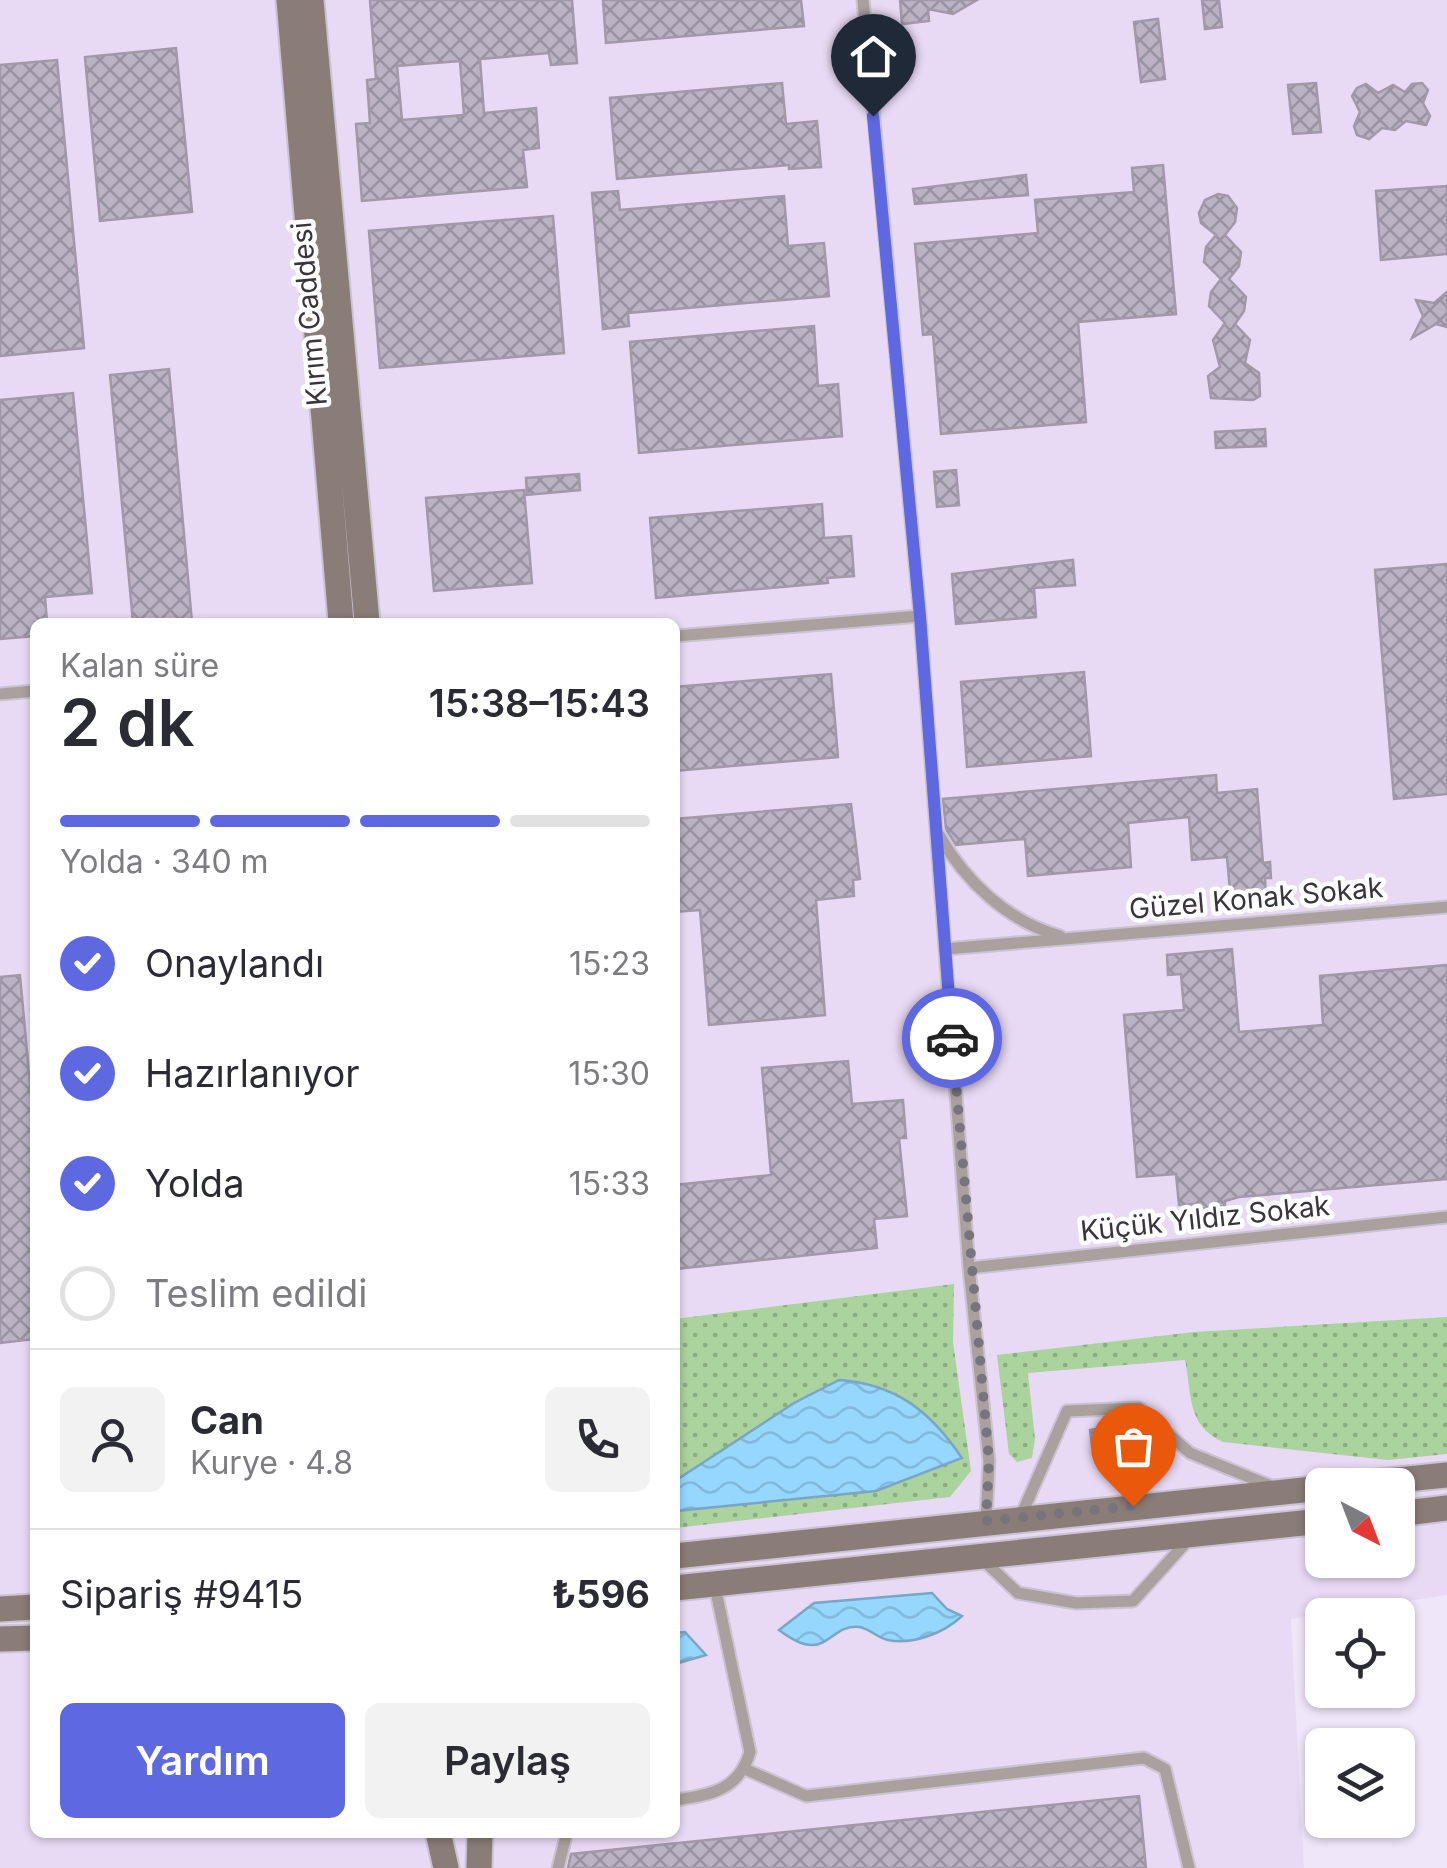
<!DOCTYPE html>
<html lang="tr">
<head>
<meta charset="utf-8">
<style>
	:root { --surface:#fff; --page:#f2f2f3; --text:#2b2b33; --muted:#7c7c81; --line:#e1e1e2; --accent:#5e68e0 }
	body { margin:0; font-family:Inter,sans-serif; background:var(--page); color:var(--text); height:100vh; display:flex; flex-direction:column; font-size:38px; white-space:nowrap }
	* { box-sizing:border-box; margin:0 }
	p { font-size:32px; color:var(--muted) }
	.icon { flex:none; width:55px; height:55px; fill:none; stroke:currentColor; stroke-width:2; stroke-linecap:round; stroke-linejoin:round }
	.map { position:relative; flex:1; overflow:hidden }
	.details { position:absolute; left:30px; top:618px; width:650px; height:1220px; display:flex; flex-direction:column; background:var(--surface); border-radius:15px; box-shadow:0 2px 8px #0004 }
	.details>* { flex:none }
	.needle { width:65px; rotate:138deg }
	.controls { position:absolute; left:1305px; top:1468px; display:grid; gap:20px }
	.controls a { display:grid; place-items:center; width:110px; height:110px; border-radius:15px; background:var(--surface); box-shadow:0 2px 8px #0004; font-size:50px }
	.pin { position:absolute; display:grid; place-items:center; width:85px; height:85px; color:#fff; margin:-102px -42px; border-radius:50% 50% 50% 0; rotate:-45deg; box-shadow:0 0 10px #0007 }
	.pin .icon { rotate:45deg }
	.courier { position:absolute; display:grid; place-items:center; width:100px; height:100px; margin:-50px; border:8px solid #5e68e0; border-radius:50%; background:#fff; color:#222; box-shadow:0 2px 12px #0007 }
	.summary em { font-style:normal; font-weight:600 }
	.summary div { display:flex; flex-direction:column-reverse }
	.summary { display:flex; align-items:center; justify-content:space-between; height:170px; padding:0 30px }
	h1 { font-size:65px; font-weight:600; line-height:75px }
	.bar { display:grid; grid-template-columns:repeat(4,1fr); gap:15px 10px; align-content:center; height:120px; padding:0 30px }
	.bar i { height:12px; border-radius:8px; background:var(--line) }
	.bar .on { background:var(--accent) }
	.bar p { grid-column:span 4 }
	.line { display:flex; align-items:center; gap:25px; padding:0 30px; border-top:2px solid var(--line) }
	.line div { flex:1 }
	.round { display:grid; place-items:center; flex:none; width:105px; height:105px; border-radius:15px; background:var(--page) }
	ol { padding:0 30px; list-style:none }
	li { display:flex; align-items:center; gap:30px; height:110px }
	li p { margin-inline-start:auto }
	li .icon { padding:10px; border-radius:50%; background:var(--accent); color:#fff; stroke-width:4 }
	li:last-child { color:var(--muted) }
	li i { width:55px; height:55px; border:5px solid var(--line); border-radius:50% }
	.button { display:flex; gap:20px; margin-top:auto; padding:20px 30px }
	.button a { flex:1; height:115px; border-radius:15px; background:var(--accent); color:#fff; font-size:40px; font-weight:600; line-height:115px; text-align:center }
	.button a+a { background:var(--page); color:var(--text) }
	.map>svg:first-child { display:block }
	.built { fill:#e8daf4; fill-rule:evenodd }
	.grass { fill:url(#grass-dots) }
	.water { fill:url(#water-waves); stroke:#79a6c4; stroke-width:2.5 }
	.building { fill:url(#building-cross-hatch); stroke:#a298aa; stroke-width:2.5; fill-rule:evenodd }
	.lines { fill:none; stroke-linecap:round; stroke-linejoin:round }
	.lane-casing { stroke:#cbc3d3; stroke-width:15 }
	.secondary-casing { stroke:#cbc3d3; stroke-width:29 }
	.lane { stroke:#aaa09d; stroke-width:11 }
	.secondary { stroke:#8a7c77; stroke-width:25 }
	.done { stroke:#79737e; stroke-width:10; stroke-dasharray:0 18 }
	.route { stroke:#5e68e0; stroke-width:12 }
	.labels { text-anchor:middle; stroke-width:9; stroke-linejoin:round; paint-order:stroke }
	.street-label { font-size:28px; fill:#39353c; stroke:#fff }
</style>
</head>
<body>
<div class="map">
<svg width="1447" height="1868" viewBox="0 0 1447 1868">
	<defs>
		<pattern id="grass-dots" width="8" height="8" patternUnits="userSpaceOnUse" patternTransform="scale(2.5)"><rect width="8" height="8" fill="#abd39d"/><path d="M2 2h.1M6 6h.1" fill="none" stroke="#8cac81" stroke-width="1.8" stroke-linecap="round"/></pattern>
		<pattern id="water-waves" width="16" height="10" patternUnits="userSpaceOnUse" patternTransform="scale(2.5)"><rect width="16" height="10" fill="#95d7ff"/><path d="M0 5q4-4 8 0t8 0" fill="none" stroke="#81b9db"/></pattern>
		<pattern id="building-cross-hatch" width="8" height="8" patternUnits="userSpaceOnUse" patternTransform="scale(2.5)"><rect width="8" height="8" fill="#bbb2c4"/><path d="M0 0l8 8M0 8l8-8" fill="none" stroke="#9992a0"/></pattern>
	</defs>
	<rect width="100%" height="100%" fill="#f0e6f9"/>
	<path class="built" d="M0 0H1447V1595L1291 1619 1304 1868H0ZM35 622H675V1832H35ZM1322 1485H1398V1560H1322Z"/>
	<path class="grass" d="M954 1284 953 1342 971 1471 950 1497 675 1528V1319Z
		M1447 1317V1454L1388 1460 1223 1442C1186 1425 1192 1394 1185 1360L1028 1373 1035 1439 1032 1458 1017 1462 1009 1454 997 1355 1194 1332Z"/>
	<path class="water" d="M839 1380C896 1384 930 1411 962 1458L876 1491 675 1511V1481L794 1403Z
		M932 1593 947 1609 962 1616C944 1633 913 1645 888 1640 877 1638 869 1628 859 1627 826 1624 828 1667 779 1630L814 1603Z
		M685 1632 706 1655 675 1664V1633Z"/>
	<path class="building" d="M370 0H572L577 63 551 65 549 53 480 59 484 113 536 108 539 148 523 150 527 187 362 201 356 124 370 123 367 80 376 79ZM460 61 464 115 402 120 397 66Z
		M603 0H801L804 26 606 43Z
		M900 0H977L953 14 928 9 929 21 902 24Z
		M1202 0H1219L1222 27 1205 29Z
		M1158 19 1165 79 1141 82 1134 22Z
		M176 48 192 212 100 221 85 57Z
		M57 60 84 348 0 356V65Z
		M782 83 786 124 817 121 821 167 789 169V165L617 179 610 98Z
		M1316 83 1321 132 1293 134 1288 85Z
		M1422 83 1428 90 1423 103 1430 116 1426 125 1406 121 1395 130 1382 128 1369 139 1357 135 1354 126 1360 112 1352 96 1357 88 1366 84 1378 93 1393 85 1405 92 1412 84Z
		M1163 165 1176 314 1078 322 1086 422 941 434 933 334 923 335 915 244 1038 233 1035 200 1134 192 1132 168Z
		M1026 175 1028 195 915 204 913 189Z
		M1447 186V254L1381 260 1376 191Z
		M618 191 620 210 784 196 788 246 824 243 829 296 628 313 629 326 603 329 592 193Z
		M1218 194 1228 196 1237 208 1235 222 1225 235 1241 252 1239 266 1229 279 1246 297 1244 311 1235 324 1250 340 1245 363 1259 373 1260 396 1253 400 1211 398 1208 376 1220 367 1213 340 1225 323 1209 306 1211 292 1221 279 1204 262 1206 247 1216 235 1201 223 1199 213 1205 200Z
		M553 216 564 353 380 368 369 231Z
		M1447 292V327L1436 324 1412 338 1423 316 1416 300 1434 303Z
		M814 326 818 386 838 384 842 436 639 453 630 342Z
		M169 369 192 622H133L110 375Z
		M73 393 92 593 45 597 47 622H35V636L0 639V400Z
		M1265 429 1266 446 1216 448 1215 432Z
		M956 470 959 505 937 507 934 472Z
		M579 474 580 490 527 495 526 478Z
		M524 490 532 583 434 591 426 498Z
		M822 504 824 538 851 536 854 576 827 578 828 583 656 598 650 518Z
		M1073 560 1075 585 1034 588 1036 617 956 624 952 574Z
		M1447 564V794L1394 799 1375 570Z
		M1084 672 1091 756 967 767 961 682Z
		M831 674 838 757 675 771V687Z
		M1216 775 1217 793 1257 789 1263 863 1270 862 1271 878H1265L1266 899 1231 902 1227 857 1192 860 1189 817 1128 823 1131 867 1028 876 1025 839 956 845 946 829 943 799Z
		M851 804 860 879 853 880 854 896 816 900 825 1015 709 1025 700 910 675 912V819Z
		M1232 949 1239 1032 1323 1025 1320 976 1447 965V1179L1239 1197 1225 1201V1206L1197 1209V1204L1179 1205 1176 1174 1137 1177 1124 1015 1184 1010 1181 974 1168 975 1167 955Z
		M20 975 35 1139V1339L0 1343V977Z
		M848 1061 852 1104 903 1100 906 1138H899L907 1216 874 1219 877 1248 675 1269V1185L771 1175 762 1068Z
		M1114 1426 1116 1442 1092 1445 1090 1430Z
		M1139 1796 1146 1868H568L571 1854Z"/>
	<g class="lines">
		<g class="lane-casing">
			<path id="lane" d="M863 0 920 616 969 1268 989 1461 986 1521
				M675 636 920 616
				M0 694 35 691
				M939 835C965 881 1007 921 1060 936
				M945 949 1447 907
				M969 1268 1447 1217
				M1020 1518 1067 1411 1139 1408 1190 1453 1271 1486
				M981 1558 1018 1593 1076 1603 1133 1601 1190 1538
				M745 1769 806 1796 1144 1758 1165 1769 1189 1868
				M675 1800C711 1795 739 1790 750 1752L714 1582
				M558 1868 567 1832"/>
		</g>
		<g class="secondary-casing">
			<path id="secondary" d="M289 0 341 622
				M311 0 367 622
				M1348 1485 1447 1475
				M1398 1514 1447 1508
				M675 1556 1322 1488
				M675 1588 1322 1521
				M0 1609 35 1607
				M0 1639 35 1638
				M438 1832 446 1868
				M479 1868 480 1832"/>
		</g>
		<use href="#lane" class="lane"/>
		<use href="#secondary" class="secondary"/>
	</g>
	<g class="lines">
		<path class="done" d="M952 1038 989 1461 986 1521 1133 1506"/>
		<path class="route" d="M873 116 920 616 952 1038"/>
	</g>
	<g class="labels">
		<g class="street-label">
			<text transform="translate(309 314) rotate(-95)" y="10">Kırım Caddesi</text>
			<text transform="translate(1256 898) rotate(-5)" y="10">Güzel Konak Sokak</text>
			<text transform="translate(1205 1218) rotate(-6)" y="10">Küçük Yıldız Sokak</text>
		</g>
	</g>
</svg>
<div class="controls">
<a><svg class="needle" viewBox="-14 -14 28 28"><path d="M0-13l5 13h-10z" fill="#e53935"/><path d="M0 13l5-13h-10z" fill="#7c7c81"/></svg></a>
<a><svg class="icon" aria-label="locate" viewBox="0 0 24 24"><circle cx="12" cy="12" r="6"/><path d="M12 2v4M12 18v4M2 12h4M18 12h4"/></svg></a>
<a><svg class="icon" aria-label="layers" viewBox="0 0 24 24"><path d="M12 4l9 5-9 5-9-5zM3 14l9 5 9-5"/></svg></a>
</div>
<div class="pin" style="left:1133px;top:1506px;background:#ea580c"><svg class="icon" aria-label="bag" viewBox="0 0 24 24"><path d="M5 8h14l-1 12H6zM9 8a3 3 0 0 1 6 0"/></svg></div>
<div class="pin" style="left:873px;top:116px;background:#1f2937"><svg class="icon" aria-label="home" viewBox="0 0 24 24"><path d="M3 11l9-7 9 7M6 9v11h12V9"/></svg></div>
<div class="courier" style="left:952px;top:1038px"><svg class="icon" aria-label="car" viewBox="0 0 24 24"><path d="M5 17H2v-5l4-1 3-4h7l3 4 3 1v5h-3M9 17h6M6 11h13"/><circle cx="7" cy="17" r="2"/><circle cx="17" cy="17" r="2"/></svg></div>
<section class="details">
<div class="summary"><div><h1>2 dk</h1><p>Kalan süre</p></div><em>15:38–15:43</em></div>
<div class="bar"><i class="on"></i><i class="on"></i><i class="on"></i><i></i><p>Yolda · 340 m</p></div>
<ol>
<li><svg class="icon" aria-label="check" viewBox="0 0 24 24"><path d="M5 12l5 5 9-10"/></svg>Onaylandı<p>15:23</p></li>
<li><svg class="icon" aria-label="check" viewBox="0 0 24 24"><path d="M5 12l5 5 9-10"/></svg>Hazırlanıyor<p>15:30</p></li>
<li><svg class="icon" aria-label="check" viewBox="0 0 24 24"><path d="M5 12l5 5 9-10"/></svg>Yolda<p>15:33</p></li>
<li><i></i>Teslim edildi</li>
</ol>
<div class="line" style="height:180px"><a class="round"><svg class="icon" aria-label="person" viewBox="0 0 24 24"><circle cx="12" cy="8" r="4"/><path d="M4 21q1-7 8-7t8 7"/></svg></a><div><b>Can</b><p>Kurye · 4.8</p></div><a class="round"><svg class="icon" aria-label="phone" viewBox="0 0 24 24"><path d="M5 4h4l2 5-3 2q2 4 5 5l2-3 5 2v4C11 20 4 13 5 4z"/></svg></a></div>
<div class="line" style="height:130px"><div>Sipariş #9415</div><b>₺596</b></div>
<div class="button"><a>Yardım</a><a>Paylaş</a></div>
</section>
</div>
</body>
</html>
